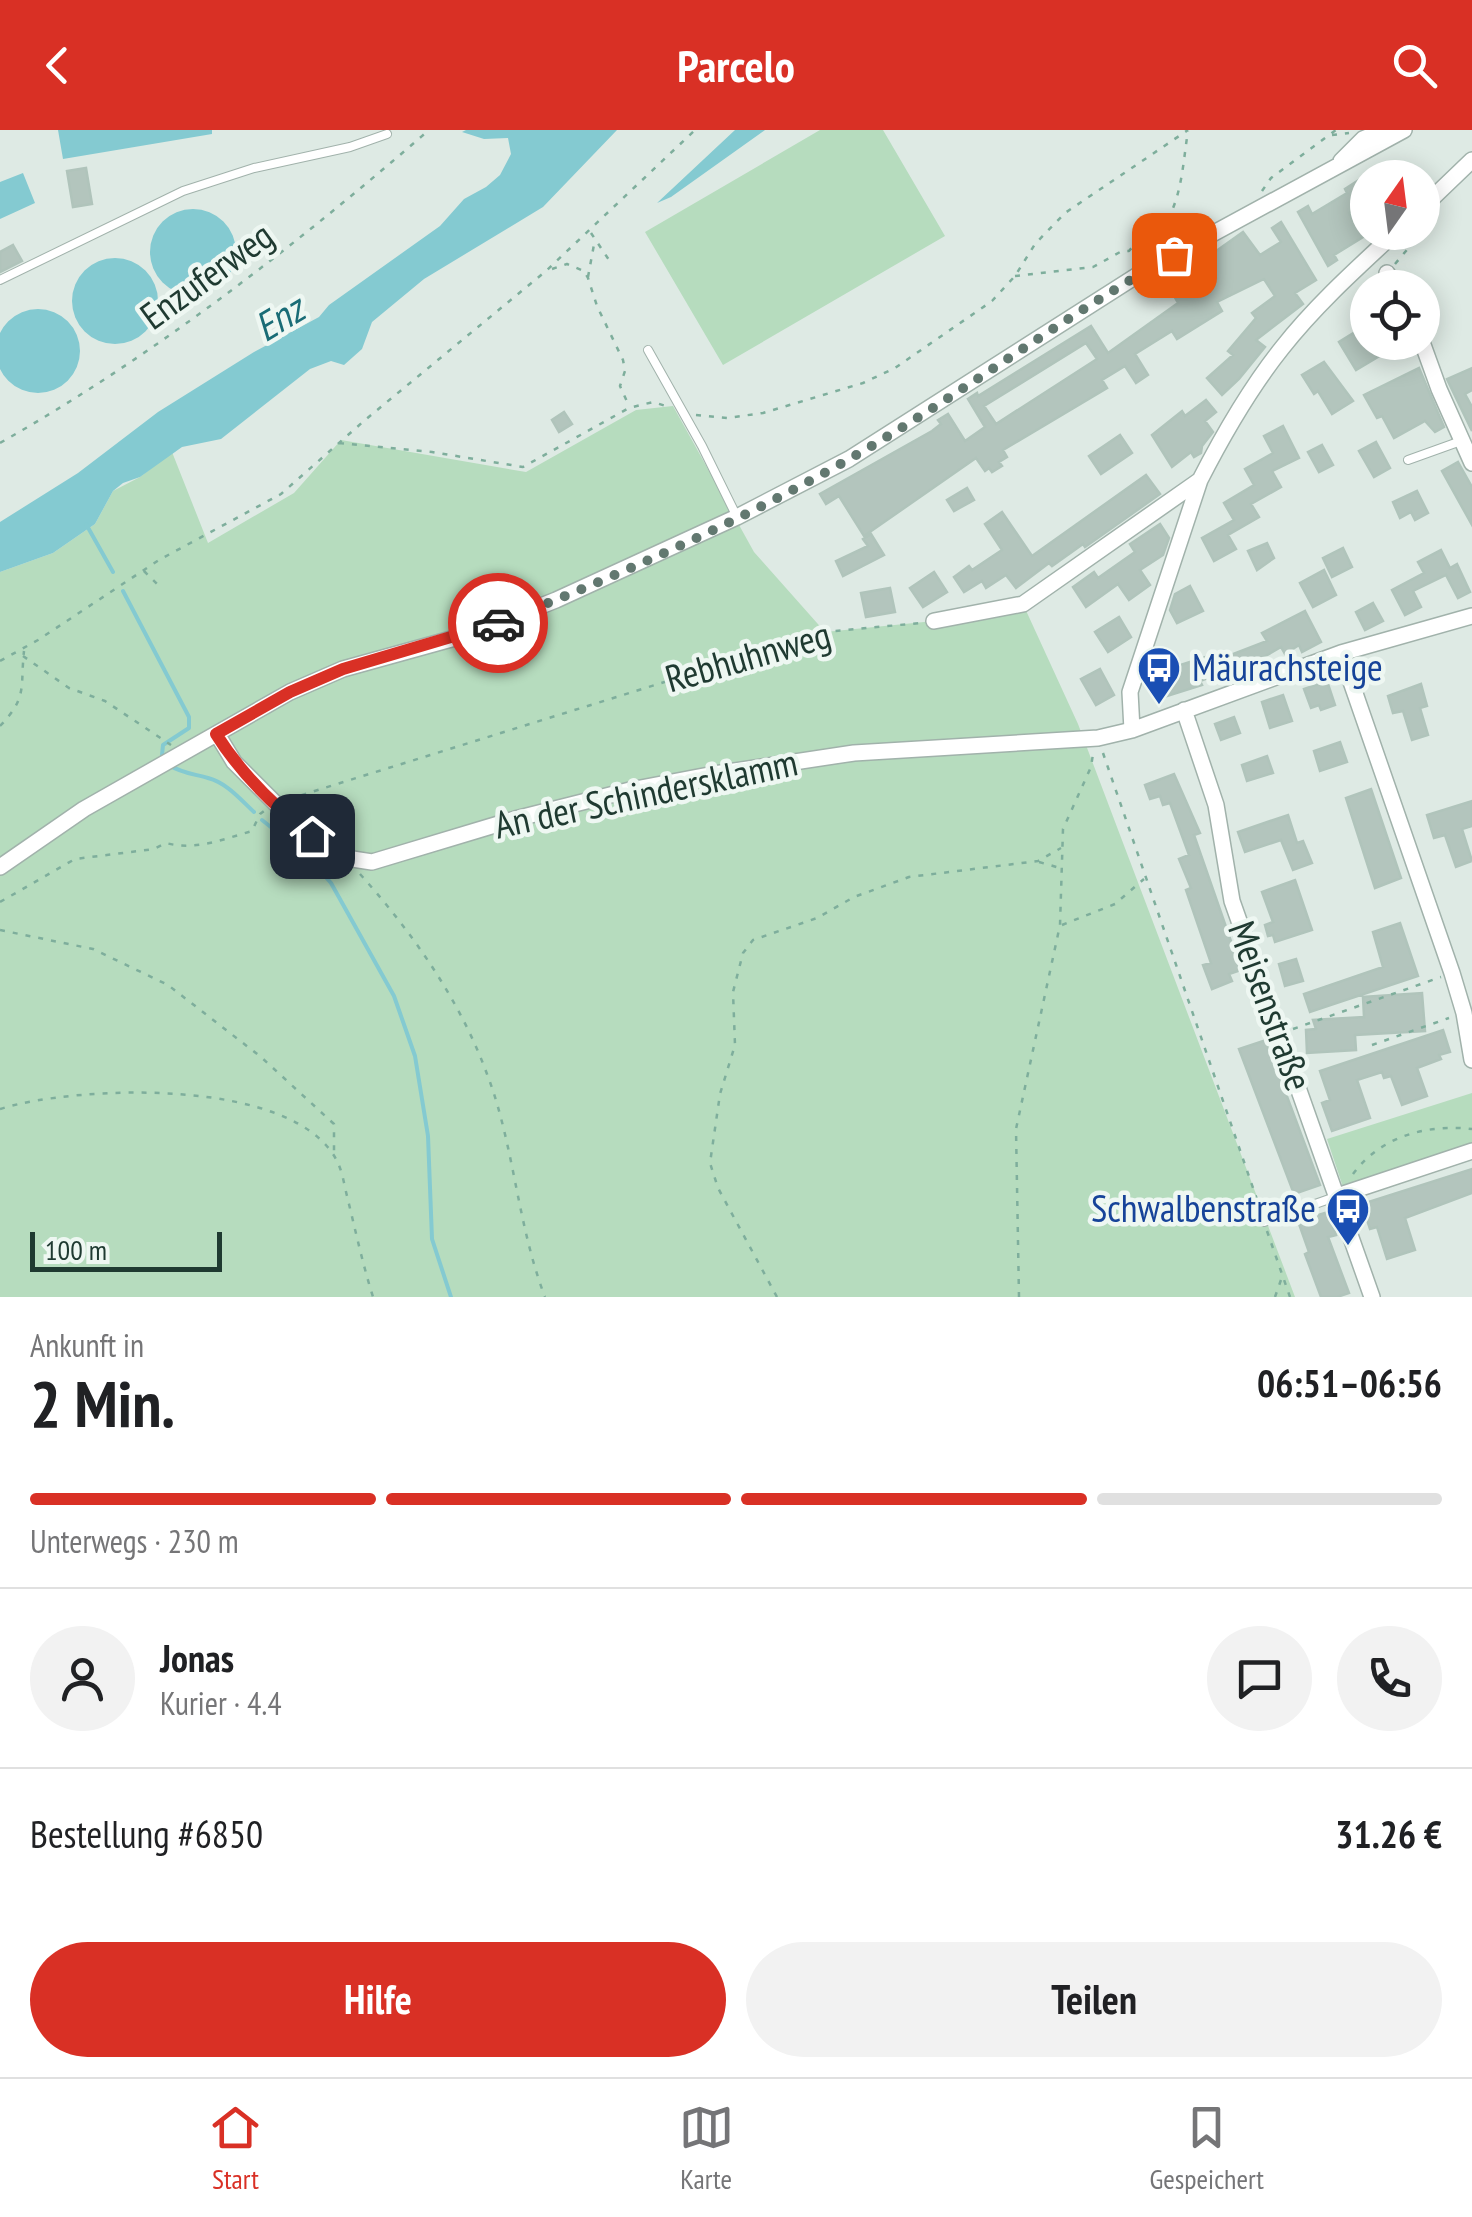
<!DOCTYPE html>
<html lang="de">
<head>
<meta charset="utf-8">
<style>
	:root { --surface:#fff; --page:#f2f2f2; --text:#202124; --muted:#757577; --line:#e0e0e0; --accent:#d93025 }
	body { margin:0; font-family:"PT Sans Narrow",sans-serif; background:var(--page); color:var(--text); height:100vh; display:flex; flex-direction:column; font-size:38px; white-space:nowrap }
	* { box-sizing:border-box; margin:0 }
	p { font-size:32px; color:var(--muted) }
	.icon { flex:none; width:55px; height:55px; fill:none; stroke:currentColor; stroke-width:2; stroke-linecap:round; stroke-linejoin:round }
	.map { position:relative; height:1167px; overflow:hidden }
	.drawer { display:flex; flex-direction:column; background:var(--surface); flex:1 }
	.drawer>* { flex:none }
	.needle { width:65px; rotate:14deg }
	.tools { position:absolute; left:1350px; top:30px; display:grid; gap:20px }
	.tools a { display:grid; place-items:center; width:90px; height:90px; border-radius:50%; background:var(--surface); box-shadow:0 5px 25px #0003; font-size:50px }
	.scale { position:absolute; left:30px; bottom:25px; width:192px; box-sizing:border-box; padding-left:10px; border:5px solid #1f3a31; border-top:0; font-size:28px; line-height:35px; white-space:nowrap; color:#1f3a31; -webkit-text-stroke:8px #eef7f2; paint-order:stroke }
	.pin { position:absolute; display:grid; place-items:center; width:85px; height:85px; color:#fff; margin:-42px; border-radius:20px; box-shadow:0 5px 15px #0006 }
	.courier { position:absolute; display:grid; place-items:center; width:100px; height:100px; margin:-50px; border:8px solid #d93025; border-radius:50%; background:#fff; color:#222; box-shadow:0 2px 12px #0007 }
	.overview em { font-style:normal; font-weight:600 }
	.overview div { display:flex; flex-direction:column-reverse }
	.overview { display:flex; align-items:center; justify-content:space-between; height:170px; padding:0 30px }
	h1 { font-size:65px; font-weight:600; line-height:75px }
	.bar { display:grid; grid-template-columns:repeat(4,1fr); gap:15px 10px; align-content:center; height:120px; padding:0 30px }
	.bar i { height:12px; border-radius:8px; background:var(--line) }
	.bar .on { background:var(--accent) }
	.bar p { grid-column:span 4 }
	.line { display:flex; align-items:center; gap:25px; padding:0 30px; border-top:2px solid var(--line) }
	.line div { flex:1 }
	.round { display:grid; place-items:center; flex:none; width:105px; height:105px; border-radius:52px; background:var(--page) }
	.primary-button { display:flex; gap:20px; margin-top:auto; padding:20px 30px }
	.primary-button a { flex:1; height:115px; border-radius:60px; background:var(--accent); color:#fff; font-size:40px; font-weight:600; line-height:115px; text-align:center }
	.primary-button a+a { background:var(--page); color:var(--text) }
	header { display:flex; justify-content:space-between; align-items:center; height:130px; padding:0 30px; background:var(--accent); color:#fff; font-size:45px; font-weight:600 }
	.menu { display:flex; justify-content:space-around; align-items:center; height:140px; border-top:2px solid var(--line); background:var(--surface); font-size:28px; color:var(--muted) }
	.menu a { display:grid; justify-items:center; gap:5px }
	.menu .on { color:var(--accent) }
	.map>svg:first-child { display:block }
	.green { fill:#b6dcbe }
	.water { fill:#84cad1 }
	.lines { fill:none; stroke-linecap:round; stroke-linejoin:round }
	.stream { stroke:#84cad1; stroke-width:4 }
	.building { fill:#b3c5bd; stroke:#b0c4bb; stroke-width:2.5; fill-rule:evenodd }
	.service-casing { stroke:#a1b2ab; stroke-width:10 }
	.minor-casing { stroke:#a1b2ab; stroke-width:18 }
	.path { stroke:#7eae9c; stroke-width:2.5; stroke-dasharray:5 8; stroke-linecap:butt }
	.service { stroke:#fff; stroke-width:8 }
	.minor { stroke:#fff; stroke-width:15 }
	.done { stroke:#627870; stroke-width:10; stroke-dasharray:0 18 }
	.route { stroke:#d93025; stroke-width:12 }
	.labels { text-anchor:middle; stroke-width:9; stroke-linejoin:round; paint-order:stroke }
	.street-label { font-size:38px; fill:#1f3a31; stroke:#eef7f2 }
	.transit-label { font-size:38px; fill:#164399; stroke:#eef7f2; text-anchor:start }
	.water-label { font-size:40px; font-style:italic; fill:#196c76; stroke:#eef7f2 }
</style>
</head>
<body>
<header><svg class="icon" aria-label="back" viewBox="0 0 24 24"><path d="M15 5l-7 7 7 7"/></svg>Parcelo<svg class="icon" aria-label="search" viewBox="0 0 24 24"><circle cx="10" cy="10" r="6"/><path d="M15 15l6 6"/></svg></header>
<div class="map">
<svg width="1472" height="1167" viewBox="0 0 1472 1167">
	<rect width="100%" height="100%" fill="#deeae4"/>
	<path class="green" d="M820 0H883L945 106 723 235 645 102Z
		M673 276 754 422 825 502 934 491 1023 474 1078 594 1295 1167H0V442L53 423 95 394 113 361 140 347 172 322 208 413 294 363 341 310 526 342 636 280Z
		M1472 963V1016L1343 1057 1327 1009Z"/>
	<path class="water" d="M58 0H212V4L63 29Z
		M466 0H617L543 77 424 149 372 192 362 219 344 235 331 231 310 239 221 309 182 317 140 347 123 353 113 361 95 394 53 423 0 442V392L78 343 158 282 254 222 319 187 329 175 440 96 464 69 486 57 500 45 511 24 508 8 484 9 462 2Z
		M735 0H765L671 67 657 73Z
		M23 43 35 73 0 89V52Z
		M150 122a43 43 0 1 1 86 0a43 43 0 1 1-86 0Z
		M72 171a43 43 0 1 1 86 0a43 43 0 1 1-86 0Z
		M-4 221a42 42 0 1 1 84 0a42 42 0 1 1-84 0Z"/>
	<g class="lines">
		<path class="stream" d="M86 394 113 442
			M123 461 189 587V598L163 615 162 625
			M169 635C181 643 194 644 208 648 227 653 240 669 254 682
			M262 690 307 726 331 753 394 866 415 926 428 1006 432 1109 451 1167"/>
	</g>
	<path class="building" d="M86 38 92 74 73 77 67 41Z
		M1362 48 1368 57V71L1349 83 1363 107 1334 125 1337 130 1328 136 1298 82 1308 76 1312 84 1347 63 1345 59Z
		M1281 92 1316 150 1295 163 1303 174 1256 210 1265 217 1239 249 1222 265 1207 248 1233 225 1228 221 1256 188 1252 183 1275 166 1264 149 1217 172 1222 181 1177 209 1172 201 1135 224 1148 245 1136 253 1125 236 1102 250 1107 258 1003 320 1007 327 999 332 1002 336 992 342 989 338 985 341 976 328 864 406 839 366 826 374 820 364 932 301 941 294 938 290 948 284 965 311 985 297 968 269 977 263 978 266 1091 196 1108 223 1178 173 1162 144 1182 133 1197 161 1217 149 1205 129 1243 102 1260 125 1281 112 1272 98ZM1086 213 1097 229 996 294 984 276Z
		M13 115 22 131 0 142V122Z
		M1368 194V212H1380L1386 222 1356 240 1339 212Z
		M1324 232 1353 271 1332 284 1318 261 1314 264 1302 245Z
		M1419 238 1444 297 1435 302 1425 291 1394 308 1382 286 1377 288 1364 265Z
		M1472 238V260L1465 264 1472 277V301L1447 249Z
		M1206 270 1216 282 1205 291 1213 302 1202 316 1201 323 1194 327 1191 322 1172 337 1152 305 1182 281 1185 286Z
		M564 282 572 294 559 302 552 290Z
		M1283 296 1299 328 1272 341 1281 357 1251 374 1259 387 1228 405 1236 419 1214 431 1202 408 1234 390 1224 373 1254 355 1245 339 1273 323 1264 306Z
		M1120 305 1132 323 1101 344 1089 326Z
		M1376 312 1390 338 1374 347 1359 321Z
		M1322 315 1333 335 1319 342 1308 322Z
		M1458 332 1472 357V395L1442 341Z
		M1146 345 1160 364 1085 417 1083 414 1052 436 1049 433 1016 458 1006 445 986 458 982 451 964 462 954 447 969 436 972 440 1002 420 985 394 1002 382 1032 426Z
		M967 358 974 370 954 381 947 370Z
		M1417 361 1428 383 1415 390 1411 382 1400 388 1393 372Z
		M1160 394 1169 408 1163 425 1140 440 1150 455 1129 470 1118 454 1086 477 1073 457 1094 442 1098 448 1135 422 1130 414Z
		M871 404 884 425 843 446 836 431 868 416 863 409Z
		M1267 413 1274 428 1257 440 1248 421Z
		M1343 418 1352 437 1332 447 1323 428Z
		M1441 420 1450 438 1457 434 1470 462 1458 468 1446 445 1413 461 1421 477 1405 485 1392 460 1424 443 1418 432Z
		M1324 440 1336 465 1313 477 1300 453Z
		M934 442 947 462 923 477 910 458Z
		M1190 456 1203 481 1177 493 1170 480 1175 464Z
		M890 458 895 482 866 487 861 463Z
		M1373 473 1383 491 1365 500 1356 482Z
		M1305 481 1321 512 1302 522 1299 515 1285 524 1281 517 1262 528 1264 536 1242 543 1239 536 1200 551 1202 555 1164 567 1155 543 1221 522 1223 528 1267 511 1262 503Z
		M1119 487 1131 507 1108 522 1095 502Z
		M1100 539 1114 565 1096 575 1081 549Z
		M1327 551 1335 575 1321 580 1319 575 1311 578 1304 559Z
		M1421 554 1427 576 1420 578 1428 605 1412 610 1403 581 1393 583 1388 566Z
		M1283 565 1292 591 1270 598 1262 572Z
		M1234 587 1240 603 1221 610 1215 594Z
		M1340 612 1347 632 1320 641 1314 621Z
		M1267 626 1273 643 1247 651 1242 635Z
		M1174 644 1200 703 1194 705 1241 840 1229 844 1232 851 1212 859 1203 835 1211 833 1186 760 1191 758 1179 729 1189 725 1170 673 1163 675 1160 666 1150 669 1145 655Z
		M1371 659 1401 748 1375 758 1346 668Z
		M1472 671V696L1462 699 1472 731 1456 737 1445 705 1434 708 1427 685Z
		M1288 685 1297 713 1303 711 1312 733 1293 740 1281 710 1245 722 1238 702Z
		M1295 750 1312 800 1275 812 1273 805 1268 806 1265 795 1273 792 1262 762Z
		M1400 793 1418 846 1310 882 1304 864 1383 837 1373 802Z
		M1296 829 1303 851 1285 856 1279 834Z
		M1422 863 1425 901 1355 905 1356 920 1307 923 1306 900 1316 899 1313 890 1364 887 1363 867Z
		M1443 900 1450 922 1439 925 1441 929 1417 938 1427 966 1402 975 1391 946 1384 948 1382 942 1357 950 1370 988 1332 1001 1322 973 1330 970 1320 941Z
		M1266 910 1320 1055 1294 1064 1239 919Z
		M1472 1039V1063L1405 1088 1415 1120 1387 1129 1377 1097 1370 1099 1362 1074Z
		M1328 1082 1336 1105 1328 1107 1349 1163 1337 1167H1321L1305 1124 1309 1122 1298 1091Z"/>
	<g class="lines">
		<g class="service-casing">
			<path id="service" d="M0 150 183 61 254 38 350 17 387 4
				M648 220 702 316 737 387
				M1408 330 1461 311
				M1264 1092 1335 1067"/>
		</g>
		<g class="minor-casing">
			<path id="minor" d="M1341 31 1363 9 1384 0
				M1422 78 1472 30
				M1387 143 1395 158
				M1422 212 1439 259 1472 333
				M934 491 1023 474 1200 350
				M1341 523 1452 843 1464 883 1472 930
				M1184 580 1216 675 1232 771 1372 1167
				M1132 600 1130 562 1200 350C1223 305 1250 258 1282 218 1315 176 1356 139 1396 102
				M217 604 234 632 292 690 346 728 372 732 515 689 630 660 714 644 854 623 1098 608 1132 600 1341 523 1472 486
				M0 737 84 679 290 562 343 539 473 503 556 470 737 387 849 329 1144 141 1404 0
				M1337 1066 1472 1021"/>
		</g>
		<path class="path" d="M1332 5 1349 3
			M1262 61 1271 48 1336 0
			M1423 100 1438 84
			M591 103 611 133
			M1395 134 1422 102
			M552 139 567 134 584 141 588 148 597 176 623 230 625 241 620 256 629 276
			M1015 146 1093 137 1122 121H1129C1138 110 1152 108 1162 97 1182 73 1183 31 1188 1
			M588 147 595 109
			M696 285 727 288 763 283 863 253 895 238 992 171 1015 146 1035 114 1065 83 1188 0
			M0 313C155 225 295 116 429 0
			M339 313 432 322 523 337 629 278 653 272 669 277
			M144 441 160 457
			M23 526 69 558 105 571 171 615
			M0 531 38 510 159 430 281 364 365 290 546 141 695 0
			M0 596C28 567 20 557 24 521
			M1103 623 1262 1084
			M289 669 825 502 920 493
			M1039 732 1060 738
			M360 744C412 802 460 870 487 944 514 1014 517 1094 545 1167
			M0 772 75 729 154 719 166 713C195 721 224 709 252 701L260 684 264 681
			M1062 795 1115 774 1144 749
			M0 800 93 819 168 855 261 927 334 994V1027
			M1293 899 1441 847
			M1372 915 1449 888
			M0 979C77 955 297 946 338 1033 343 1044 345 1059 348 1070 356 1103 363 1135 373 1167
			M1353 1044C1381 1006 1427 994 1472 999
			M1267 1101 1290 1167
			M777 1167 718 1058 710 1033 720 964 735 915 733 862 743 823 753 810 817 788 854 767 909 747 1038 731 1061 718
			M1019 1167 1016 999 1060 795 1063 699 1091 637 1093 624
			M1275 1167 1282 1147"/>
		<use href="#service" class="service"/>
		<use href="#minor" class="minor"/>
	</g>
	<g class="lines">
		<path class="done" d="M498 493C618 446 739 392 851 328 961 265 1062 187 1174 125"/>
		<path class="route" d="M312 706C275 677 241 644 216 604L290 562 343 539 498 493"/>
	</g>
	<defs>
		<g id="bus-pin" transform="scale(2.25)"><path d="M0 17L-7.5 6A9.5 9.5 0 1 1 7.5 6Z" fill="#1a4fb4" stroke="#eef7f2"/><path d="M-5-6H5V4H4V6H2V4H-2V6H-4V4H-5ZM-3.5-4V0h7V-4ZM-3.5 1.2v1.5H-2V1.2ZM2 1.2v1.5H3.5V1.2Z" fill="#fff"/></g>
	</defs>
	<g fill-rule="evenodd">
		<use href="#bus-pin" x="1159" y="538"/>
		<use href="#bus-pin" x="1348" y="1079"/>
	</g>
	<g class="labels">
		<g class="street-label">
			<text transform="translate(207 146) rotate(-36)" y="13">Enzuferweg</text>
			<text transform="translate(748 527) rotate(-16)" y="13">Rebhuhnweg</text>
			<text transform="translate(646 664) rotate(-12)" y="13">An der Schindersklamm</text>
			<text transform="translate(1270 876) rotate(70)" y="13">Meisenstraße</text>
		</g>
		<g class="transit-label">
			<text x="1192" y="551">Mäurachsteige</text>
			<text x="1316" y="1092" text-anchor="end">Schwalbenstraße</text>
		</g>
		<g class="water-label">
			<text transform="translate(279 188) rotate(-31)" y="14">Enz</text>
		</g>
	</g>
</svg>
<div class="tools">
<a><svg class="needle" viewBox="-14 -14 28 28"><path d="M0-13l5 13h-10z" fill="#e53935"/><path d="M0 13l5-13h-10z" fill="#757577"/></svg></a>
<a><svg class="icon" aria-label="locate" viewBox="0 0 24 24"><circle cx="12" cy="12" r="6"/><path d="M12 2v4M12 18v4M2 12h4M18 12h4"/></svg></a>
</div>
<div class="scale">100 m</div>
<div class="pin" style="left:1174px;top:125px;background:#ea580c"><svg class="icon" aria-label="bag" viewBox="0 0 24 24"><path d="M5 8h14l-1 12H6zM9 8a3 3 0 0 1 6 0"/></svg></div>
<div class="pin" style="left:312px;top:706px;background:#1f2937"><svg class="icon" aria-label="home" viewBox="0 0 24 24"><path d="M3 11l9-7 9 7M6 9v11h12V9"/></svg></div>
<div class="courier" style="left:498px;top:493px"><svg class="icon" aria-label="car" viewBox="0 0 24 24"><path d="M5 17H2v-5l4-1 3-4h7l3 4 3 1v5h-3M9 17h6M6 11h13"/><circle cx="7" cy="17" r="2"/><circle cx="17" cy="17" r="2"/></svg></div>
</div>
<section class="drawer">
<div class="overview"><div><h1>2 Min.</h1><p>Ankunft in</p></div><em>06:51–06:56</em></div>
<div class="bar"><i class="on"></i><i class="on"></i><i class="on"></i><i></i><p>Unterwegs · 230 m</p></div>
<div class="line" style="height:180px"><a class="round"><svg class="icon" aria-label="person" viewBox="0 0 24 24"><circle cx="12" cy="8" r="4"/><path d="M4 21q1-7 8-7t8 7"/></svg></a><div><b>Jonas</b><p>Kurier · 4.4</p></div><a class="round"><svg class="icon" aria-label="chat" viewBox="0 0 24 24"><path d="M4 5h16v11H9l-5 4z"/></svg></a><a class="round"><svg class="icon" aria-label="phone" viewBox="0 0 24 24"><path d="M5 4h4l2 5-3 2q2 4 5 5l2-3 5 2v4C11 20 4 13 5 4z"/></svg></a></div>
<div class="line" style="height:130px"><div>Bestellung #6850</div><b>31.26 €</b></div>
<div class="primary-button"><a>Hilfe</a><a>Teilen</a></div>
</section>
<nav class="menu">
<a class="on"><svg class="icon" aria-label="home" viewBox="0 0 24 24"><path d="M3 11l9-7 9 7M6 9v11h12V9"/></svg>Start</a>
<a><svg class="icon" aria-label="map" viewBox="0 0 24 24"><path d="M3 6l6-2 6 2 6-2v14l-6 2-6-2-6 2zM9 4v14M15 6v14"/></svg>Karte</a>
<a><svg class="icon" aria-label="saved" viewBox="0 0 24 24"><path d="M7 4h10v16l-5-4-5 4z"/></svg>Gespeichert</a>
</nav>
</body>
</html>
